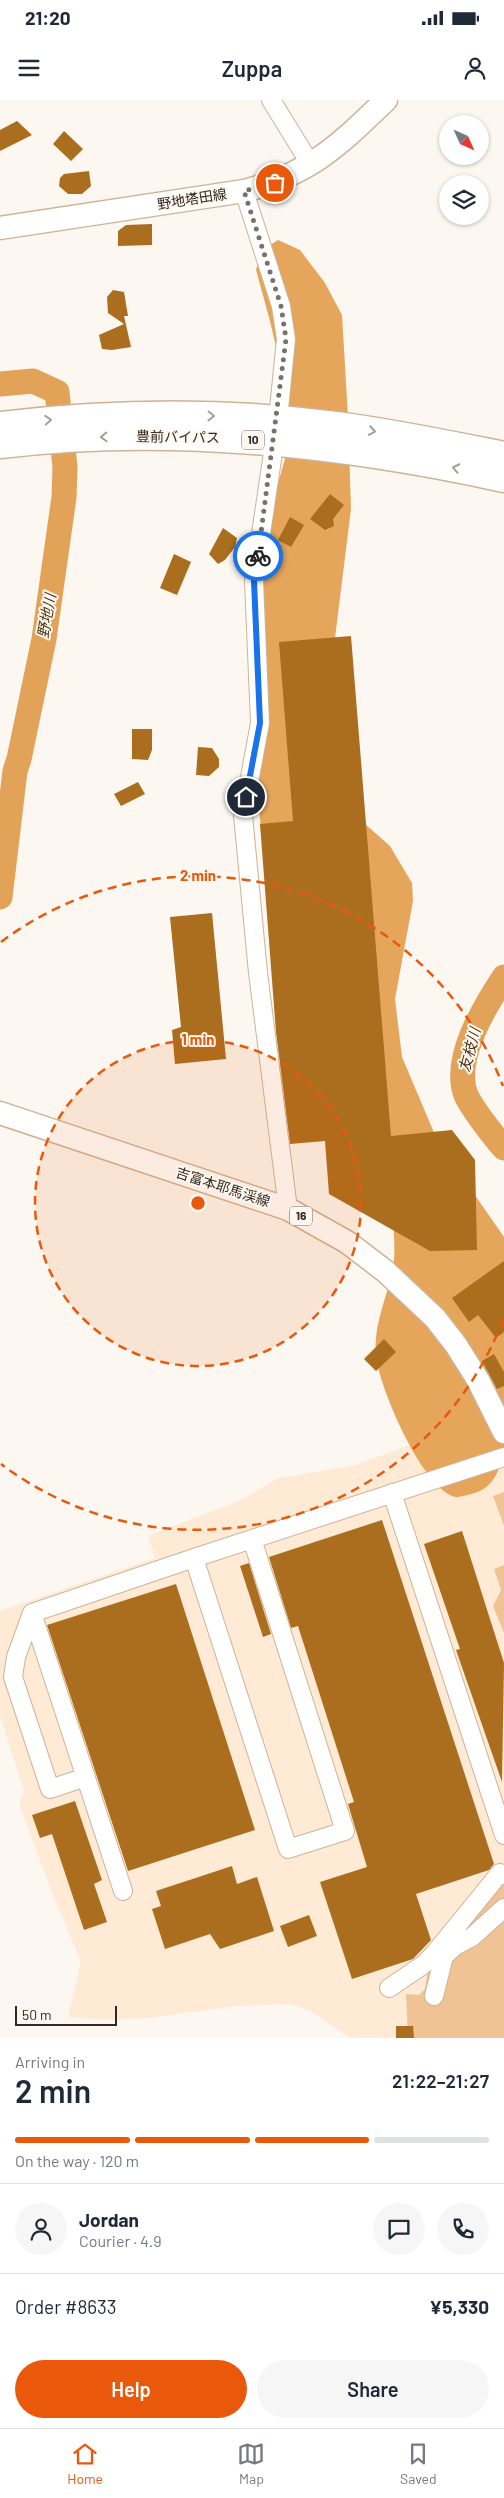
<!DOCTYPE html>
<html lang="en">
<head>
<meta charset="utf-8">
<style>
	:root { --surface:#fff; --page:#f6f6f7; --text:#1f2937; --muted:#747a83; --line:#e0e1e3; --accent:#ea580c }
	body { margin:0; font-family:Barlow,"Noto Sans JP",sans-serif; background:var(--page); color:var(--text); height:100vh; display:flex; flex-direction:column; font-size:19px; white-space:nowrap }
	* { box-sizing:border-box; margin:0 }
	p { font-size:16px; color:var(--muted) }
	.icon { flex:none; width:28px; height:28px; fill:none; stroke:currentColor; stroke-width:2; stroke-linecap:round; stroke-linejoin:round }
	.map { position:relative; height:1938px; overflow:hidden }
	.details { display:flex; flex-direction:column; background:var(--surface); flex:1 }
	.details>* { flex:none }
	.needle { width:32px; rotate:135deg }
	.buttons { position:absolute; left:439px; top:15px; display:grid; gap:10px }
	.buttons a { display:grid; place-items:center; width:50px; height:50px; border-radius:50%; background:var(--surface); box-shadow:0 1px 4px #0004; font-size:25px }
	.scale { position:absolute; left:15px; bottom:12px; width:102px; box-sizing:border-box; padding-left:5px; border:2px solid #34291e; border-top:0; font-size:14px; line-height:18px; white-space:nowrap; color:#34291e; -webkit-text-stroke:4px #fcf7f1; paint-order:stroke }
	.pin { position:absolute; display:grid; place-items:center; width:42px; height:42px; color:#fff; margin:-21px; border:2px solid #fff; border-radius:50%; box-shadow:0 1px 5px #0007 }
	.courier { position:absolute; display:grid; place-items:center; width:50px; height:50px; margin:-25px; border:4px solid #1a73e8; border-radius:50%; background:#fff; color:#222; box-shadow:0 1px 6px #0007 }
	.head em { font-style:normal; font-weight:600 }
	.head div { display:flex; flex-direction:column-reverse }
	.head { display:flex; align-items:center; justify-content:space-between; height:85px; padding:0 15px }
	h1 { font-size:32px; font-weight:600; line-height:38px }
	.bar { display:grid; grid-template-columns:repeat(4,1fr); gap:8px 5px; align-content:center; height:60px; padding:0 15px }
	.bar i { height:6px; border-radius:4px; background:var(--line) }
	.bar .selected { background:var(--accent) }
	.bar p { grid-column:span 4 }
	.line { display:flex; align-items:center; gap:12px; padding:0 15px; border-top:1px solid var(--line) }
	.line div { flex:1 }
	.round { display:grid; place-items:center; flex:none; width:52px; height:52px; border-radius:26px; background:var(--page) }
	.action { display:flex; gap:10px; margin-top:auto; padding:10px 15px }
	.action a { flex:1; height:58px; border-radius:30px; background:var(--accent); color:#fff; font-size:20px; font-weight:600; line-height:58px; text-align:center }
	.action a+a { background:var(--page); color:var(--text) }
	.status { display:flex; justify-content:space-between; align-items:center; height:35px; padding:0 25px; background:var(--surface); direction:ltr }
	.status svg { height:14px; fill:currentColor }
	header { display:flex; justify-content:space-between; align-items:center; height:65px; padding:0 15px; background:var(--surface); font-size:22px; font-weight:600 }
	.menu { display:flex; justify-content:space-around; align-items:center; height:70px; border-top:1px solid var(--line); background:var(--surface); font-size:14px; color:var(--muted) }
	.menu a { display:grid; justify-items:center; gap:2px }
	.menu .selected { color:var(--accent) }
	.map>svg:first-child { display:block }
	.built { fill:#ffead5 }
	.green { fill:#efc394 }
	.forest { fill:#e5a65c }
	.lines { fill:none; stroke-linecap:round; stroke-linejoin:round }
	.river { stroke:#e2a359; stroke-width:25 }
	.building { fill:#aa6e1e }
	.minor-casing { stroke:#ceb396; stroke-width:20 }
	.major-casing { stroke:#ceb396; stroke-width:25 }
	.highway-casing { stroke:#ceb396; stroke-width:29 }
	.minor { stroke:#fff; stroke-width:18 }
	.major { stroke:#fff; stroke-width:22 }
	.highway { stroke:#fff; stroke-width:26 }
	.oneway { stroke:#a49f9a }
	.done { stroke:#7a7168; stroke-width:5; stroke-dasharray:0 9 }
	.route { stroke:#1a73e8; stroke-width:6 }
	.ring { fill:none; stroke:#e8590c; stroke-width:2.5; stroke-dasharray:9 6 }
	.labels { text-anchor:middle; stroke-width:4; stroke-linejoin:round; paint-order:stroke }
	.shield { fill:#fcf7f1; stroke:#70675d; stroke-width:1 }
	.shield-label { font-size:12px; font-weight:bold; fill:#34291e }
	.street-label { font-size:14px; fill:#34291e; stroke:#fcf7f1 }
	.water-label { font-size:15px; font-style:italic; fill:#4e3414; stroke:#fcf7f1 }
	.centre { fill:#e8590c; stroke:#fcf7f1; stroke-width:2.5 }
	.ring-label { font-size:15px; text-anchor:middle; font-weight:bold; fill:#e8590c; stroke:#fcf7f1; stroke-width:4; stroke-linejoin:round; paint-order:stroke }
</style>
</head>
<body>
<div class="status"><b>21:20</b><svg viewBox="0 0 49 12"><path d="M0 12V9h3v3zM5 12V6h3v6zM10 12V3h3v9zM15 12V0h3v12zM26 1h20v11H26zM47 4h2v5h-2z"/></svg></div>
<header><svg class="icon" aria-label="menu" viewBox="0 0 24 24"><path d="M4 6h16M4 12h16M4 18h16"/></svg>Zuppa<svg class="icon" aria-label="person" viewBox="0 0 24 24"><circle cx="12" cy="8" r="4"/><path d="M4 21q1-7 8-7t8 7"/></svg></header>
<div class="map">
<svg width="504" height="1938" viewBox="0 0 504 1938">
	<rect width="100%" height="100%" fill="#fcf7f1"/>
	<path class="built" d="M434 1336 504 1362V1392L493 1396 504 1426V1465L494 1469 501 1490 493 1506 504 1533V1782L429 1863 426 1889 419 1895 408 1938H350L311 1911 290 1904 235 1906 149 1918 102 1920 68 1917 81 1862 50 1787 19 1703 24 1691 0 1616V1511L155 1458 148 1436 241 1400 278 1378 355 1365Z"/>
	<path class="green" d="M504 1392V1426L493 1396Z
		M504 1465V1533L493 1506 501 1490 494 1469Z
		M504 1782V1938H408L406 1894 419 1895 425 1889 429 1863Z"/>
	<path class="forest" d="M278 140 300 150 325 183 342 215 348 317 351 409 333 554 364 723 390 746 412 783 413 801 395 899 402 957 438 1042 504 1137V1353C499 1372 492 1390 471 1394 467 1395 460 1397 456 1397 423 1391 378 1285 376 1255 373 1226 386 1200 392 1173 396 1156 394 1137 393 1120L268 799 256 679 255 618 264 432 291 338 288 299 270 221 256 170 262 150Z"/>
	<g class="lines">
		<path class="river" d="M0 284 33 281 57 292 65 367 64 397 44 539 19 659 15 671 0 797
			M504 877C485 906 452 959 466 995 471 1007 495 1038 504 1048"/>
	</g>
	<path class="building" d="M17 21 32 35 0 51V30Z
		M64 31 83 49 71 61 53 44Z
		M89 71 91 86 82 94H68L59 86 60 78 64 74Z
		M152 124V145L118 146V131L126 125Z
		M113 190 124 192 128 216H124L131 247 112 250 102 249 99 235 124 224 108 213 107 197Z
		M330 394 344 405 333 419 334 426 325 430 310 419Z
		M290 417 304 425 291 447 278 440Z
		M223 428 237 438 235 447 225 460 218 464 209 454Z
		M174 454 191 462 177 495 160 488Z
		M351 536 391 1036 452 1030 475 1060 477 1150 430 1151 329 1094 325 1041 290 1044 276 932 260 724 293 721 279 542Z
		M132 629H152V650L148 660 132 659Z
		M198 647 212 648 219 659V667L209 676 196 675Z
		M138 682 145 694 121 706 114 694Z
		M212 813 226 959 175 964 172 930 181 927 170 817Z
		M504 1161V1232L496 1238 478 1215 469 1222 452 1198Z
		M384 1239 396 1252 376 1271 364 1259Z
		M494 1254 504 1272V1286L497 1289 482 1261Z
		M382 1420 494 1764 489 1770 416 1794 431 1840 413 1859 352 1879 320 1782 367 1767 348 1704 354 1702 298 1526 291 1528 269 1457Z
		M462 1431 504 1563 502 1682 456 1550 460 1549 424 1444Z
		M249 1463 271 1534 263 1537 240 1466Z
		M176 1484 255 1730 128 1771 47 1525Z
		M75 1701 102 1780 94 1784 107 1822 84 1830 52 1734 40 1738 32 1715Z
		M232 1766 237 1784 257 1777 274 1831 220 1849 210 1834 165 1849 152 1809 161 1806 156 1791Z
		M309 1815 317 1836 288 1847 280 1826Z
		M396 1926H413L414 1938H396Z"/>
	<g class="lines">
		<g class="minor-casing">
			<path id="minor" d="M271 0 311 65
				M244 91 281 206 286 239 278 319 254 481 260 623 243 715 258 873 288 1109
				M392 1393 504 1735
				M194 1458 288 1749 345 1731 252 1439
				M32 1513 123 1791
				M86 1677 50 1689 13 1577 16 1557 32 1513 194 1458 504 1357
				M389 1888 423 1865 434 1854 500 1773 504 1775
				M434 1896 444 1856 455 1846 472 1837 504 1808"/>
		</g>
		<g class="major-casing">
			<path id="major" d="M0 128 244 91C311 73 337 47 386 0
				M0 1013 288 1109 347 1142 385 1171 435 1218 456 1245 478 1280 504 1332"/>
		</g>
		<g class="highway-casing">
			<path id="highway" d="M0 325C112 312 224 310 336 325 392 332 449 344 504 355
				M0 345C169 325 338 343 504 379"/>
		</g>
		<use href="#minor" class="minor"/>
		<use href="#major" class="major"/>
		<use href="#highway" class="highway"/>
	</g>
	<defs><path id="oneway-chevron" d="M-2-3.5L2.5 0L-2 3.5" fill="none" stroke-width="1.6" stroke-linecap="round" stroke-linejoin="round" transform="scale(1.25)"/></defs>
	<g class="oneway">
		<use href="#oneway-chevron" transform="translate(211 316) rotate(1)"/>
		<use href="#oneway-chevron" transform="translate(48 320) rotate(-4)"/>
		<use href="#oneway-chevron" transform="translate(372 331) rotate(10)"/>
		<use href="#oneway-chevron" transform="translate(104 337) rotate(178)"/>
		<use href="#oneway-chevron" transform="translate(456 368) rotate(-168)"/>
	</g>
	<g class="lines">
		<path class="done" d="M258 456 286 239 281 206 244 91 275 83"/>
		<path class="route" d="M246 697 260 623 254 481 258 456"/>
	</g>
	<circle cx="198" cy="1103" r="163" fill="#e8590c" fill-opacity=".12"/>
	<g class="ring">
		<circle cx="198" cy="1103" r="163"/>
		<path d="M503 1220A327 327 0 0 1 1 1364M1 842A327 327 0 0 1 503 986"/>
	</g>
	<g class="labels">
		<g class="shield">
			<rect x="242" y="330.5" width="22" height="19" rx="4"/>
			<rect x="290" y="1106.5" width="22" height="19" rx="4"/>
		</g>
		<g class="shield-label">
			<text x="253" y="344">10</text>
			<text x="301" y="1120">16</text>
		</g>
		<g class="street-label">
			<text transform="translate(192 99) rotate(-9)" y="5">野地塔田線</text>
			<text transform="translate(178 337) rotate(1)" y="5">豊前バイパス</text>
			<text transform="translate(223 1087) rotate(18)" y="5">吉富本耶馬渓線</text>
		</g>
		<g class="water-label">
			<text transform="translate(47 516) rotate(-80)" y="5">野地川</text>
			<text transform="translate(470 950) rotate(-75)" y="5">友枝川</text>
		</g>
	</g>
	<circle cx="198" cy="1103" r="8" class="centre"/>
	<g class="ring-label">
		<text x="198" y="781">2 min</text>
		<text x="198" y="945">1 min</text>
	</g>
</svg>
<div class="buttons">
<a><svg class="needle" viewBox="-14 -14 28 28"><path d="M0-13l5 13h-10z" fill="#e53935"/><path d="M0 13l5-13h-10z" fill="#747a83"/></svg></a>
<a><svg class="icon" aria-label="layers" viewBox="0 0 24 24"><path d="M12 4l9 5-9 5-9-5zM3 14l9 5 9-5"/></svg></a>
</div>
<div class="scale">50 m</div>
<div class="pin" style="left:275px;top:83px;background:#ea580c"><svg class="icon" aria-label="bag" viewBox="0 0 24 24"><path d="M5 8h14l-1 12H6zM9 8a3 3 0 0 1 6 0"/></svg></div>
<div class="pin" style="left:246px;top:697px;background:#1f2937"><svg class="icon" aria-label="home" viewBox="0 0 24 24"><path d="M3 11l9-7 9 7M6 9v11h12V9"/></svg></div>
<div class="courier" style="left:258px;top:456px"><svg class="icon" aria-label="bike" viewBox="0 0 24 24"><circle cx="6" cy="16" r="4"/><circle cx="18" cy="16" r="4"/><path d="M6 16l4-8h5l3 8M10 8l3 8H6M13 5h3"/></svg></div>
</div>
<section class="details">
<div class="head"><div><h1>2 min</h1><p>Arriving in</p></div><em>21:22–21:27</em></div>
<div class="bar"><i class="selected"></i><i class="selected"></i><i class="selected"></i><i></i><p>On the way · 120 m</p></div>
<div class="line" style="height:90px"><a class="round"><svg class="icon" aria-label="person" viewBox="0 0 24 24"><circle cx="12" cy="8" r="4"/><path d="M4 21q1-7 8-7t8 7"/></svg></a><div><b>Jordan</b><p>Courier · 4.9</p></div><a class="round"><svg class="icon" aria-label="chat" viewBox="0 0 24 24"><path d="M4 5h16v11H9l-5 4z"/></svg></a><a class="round"><svg class="icon" aria-label="phone" viewBox="0 0 24 24"><path d="M5 4h4l2 5-3 2q2 4 5 5l2-3 5 2v4C11 20 4 13 5 4z"/></svg></a></div>
<div class="line" style="height:65px"><div>Order #8633</div><b>¥5,330</b></div>
<div class="action"><a>Help</a><a>Share</a></div>
</section>
<nav class="menu">
<a class="selected"><svg class="icon" aria-label="home" viewBox="0 0 24 24"><path d="M3 11l9-7 9 7M6 9v11h12V9"/></svg>Home</a>
<a><svg class="icon" aria-label="map" viewBox="0 0 24 24"><path d="M3 6l6-2 6 2 6-2v14l-6 2-6-2-6 2zM9 4v14M15 6v14"/></svg>Map</a>
<a><svg class="icon" aria-label="saved" viewBox="0 0 24 24"><path d="M7 4h10v16l-5-4-5 4z"/></svg>Saved</a>
</nav>
</body>
</html>
